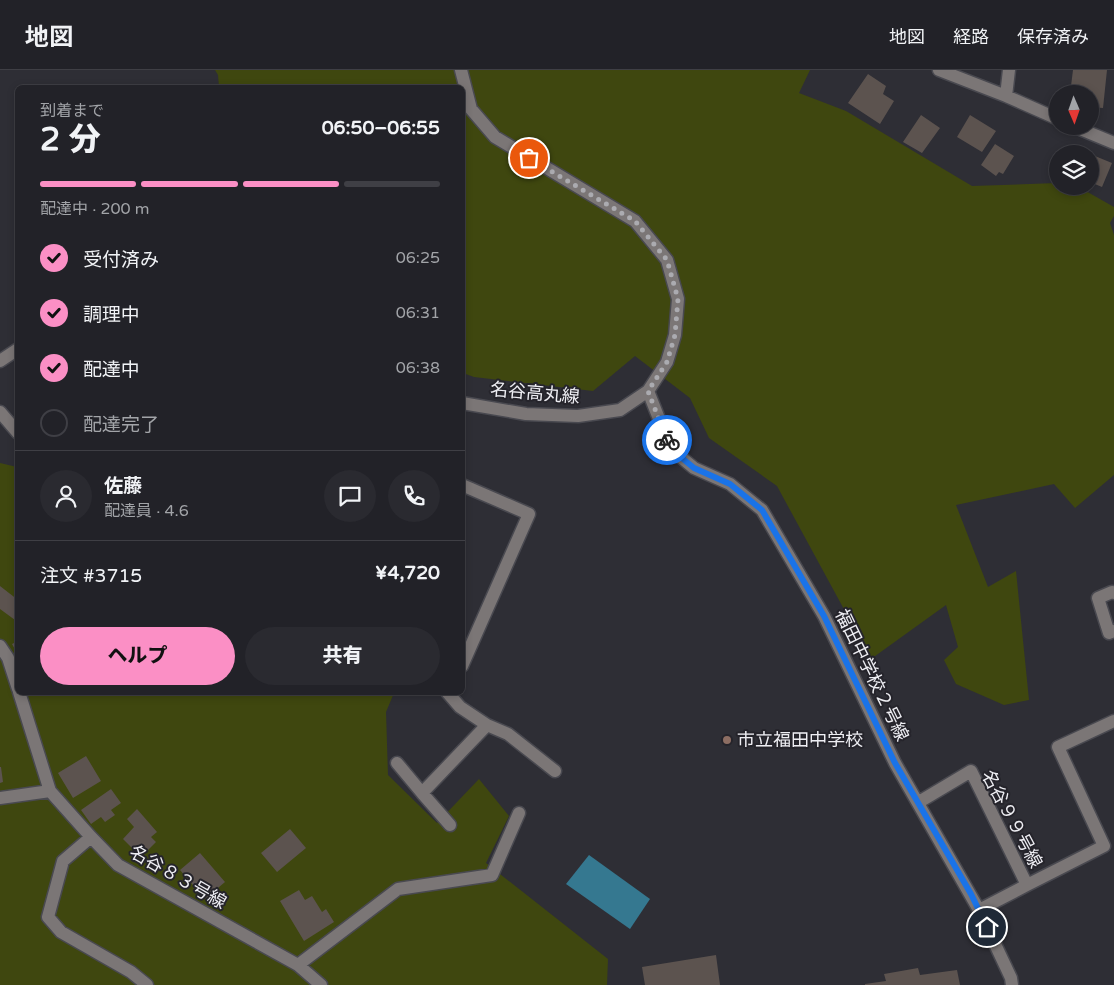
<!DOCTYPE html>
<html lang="ja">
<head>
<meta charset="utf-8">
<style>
	:root { --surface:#222228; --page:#2a2a30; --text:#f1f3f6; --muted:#a2a4a8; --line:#3f3f45; --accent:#fb8fc5 }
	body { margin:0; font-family:"Varela Round","Noto Sans JP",sans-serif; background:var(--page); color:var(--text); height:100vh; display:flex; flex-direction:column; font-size:19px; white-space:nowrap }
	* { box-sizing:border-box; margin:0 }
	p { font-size:16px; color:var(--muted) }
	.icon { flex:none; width:28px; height:28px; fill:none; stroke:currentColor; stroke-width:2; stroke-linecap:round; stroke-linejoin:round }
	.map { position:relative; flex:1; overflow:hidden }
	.drawer { position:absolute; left:15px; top:15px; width:450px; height:610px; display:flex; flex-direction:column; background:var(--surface); border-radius:8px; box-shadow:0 2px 8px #0003,0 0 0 1px var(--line) }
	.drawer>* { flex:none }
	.needle { width:32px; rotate:178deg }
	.tools { position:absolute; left:1049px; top:15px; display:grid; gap:10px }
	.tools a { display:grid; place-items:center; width:50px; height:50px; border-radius:50%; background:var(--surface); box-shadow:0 2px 8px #0003,0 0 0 1px var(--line); font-size:25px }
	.pin { position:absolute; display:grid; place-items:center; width:42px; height:42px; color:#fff; margin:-21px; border:2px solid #fff; border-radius:50%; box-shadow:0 1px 5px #0007 }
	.courier { position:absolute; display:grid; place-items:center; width:50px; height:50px; margin:-25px; border:4px solid #1a73e8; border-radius:50%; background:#fff; color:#222; box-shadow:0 1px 6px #0007 }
	.overview em { font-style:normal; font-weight:800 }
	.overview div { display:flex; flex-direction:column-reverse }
	.overview { display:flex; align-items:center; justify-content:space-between; height:85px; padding:0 25px }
	h1 { font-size:32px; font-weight:800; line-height:38px }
	.bar { display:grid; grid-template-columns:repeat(4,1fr); gap:8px 5px; align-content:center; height:60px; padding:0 25px }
	.bar i { height:6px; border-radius:4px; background:var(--line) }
	.bar .on { background:var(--accent) }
	.bar p { grid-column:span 4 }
	.line { display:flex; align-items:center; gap:12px; padding:0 25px; border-top:1px solid var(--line) }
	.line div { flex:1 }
	.round { display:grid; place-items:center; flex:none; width:52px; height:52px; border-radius:26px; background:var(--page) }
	ol { padding:0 25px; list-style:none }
	li { display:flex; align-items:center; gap:15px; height:55px }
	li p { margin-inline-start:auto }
	li .icon { padding:5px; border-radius:50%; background:var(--accent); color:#111; stroke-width:4 }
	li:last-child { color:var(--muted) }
	li i { width:28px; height:28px; border:2px solid var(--line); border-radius:50% }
	.cta { display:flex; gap:10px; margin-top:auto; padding:10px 25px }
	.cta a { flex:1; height:58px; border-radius:30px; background:var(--accent); color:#111; font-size:20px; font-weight:800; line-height:58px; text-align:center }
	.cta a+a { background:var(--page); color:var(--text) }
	header { display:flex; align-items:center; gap:30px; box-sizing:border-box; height:70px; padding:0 25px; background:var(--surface); border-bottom:1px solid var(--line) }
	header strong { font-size:24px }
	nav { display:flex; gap:28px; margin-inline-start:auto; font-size:18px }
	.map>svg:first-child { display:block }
	.green { fill:#3f470f }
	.water { fill:#357890 }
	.building { fill:#5c534f }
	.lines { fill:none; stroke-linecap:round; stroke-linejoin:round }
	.minor-casing { stroke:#494950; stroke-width:15 }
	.minor { stroke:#7b7676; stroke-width:12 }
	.done { stroke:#ababb0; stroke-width:5; stroke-dasharray:0 9 }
	.route { stroke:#1a73e8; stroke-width:6 }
	.education-dot { fill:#8d6e63; stroke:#25242b; stroke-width:2 }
	.labels { text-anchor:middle; stroke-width:4; stroke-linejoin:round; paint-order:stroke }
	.street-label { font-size:18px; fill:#eeeef3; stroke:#25242b }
	.poi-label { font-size:18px; fill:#eeeef3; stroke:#25242b; text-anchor:start }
</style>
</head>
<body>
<header>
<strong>地図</strong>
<nav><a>地図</a><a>経路</a><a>保存済み</a></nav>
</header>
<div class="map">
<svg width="1114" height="915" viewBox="0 0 1114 915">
	<rect width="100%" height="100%" fill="#2e2e35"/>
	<path class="green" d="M215 0H810L799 23 846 41 972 116 1057 113 1058 116H1077L1114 137V146L1110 153 1114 165V405L1075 438 1054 414 956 435 988 517 1016 501 1029 630 1004 635 956 614 944 590 958 577 946 535 871 589 777 416 709 368 690 328 635 286 593 321 474 307 463 303 462 18 219 17 218 5Z
		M0 393 17 397 18 622 394 623 386 642 388 705 437 753 479 709 509 746 486 793 608 889 607 915H0Z"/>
	<path class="water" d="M589 785 650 829 630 859 566 814Z"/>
	<path class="building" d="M1073 0H1107L1103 38 1090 37V24H1070Z
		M868 4 886 16 883 24 894 31 880 54 848 33Z
		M921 45 940 58 922 83 903 72Z
		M970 45 996 61 982 82 957 67Z
		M995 74 1014 86 1003 104 999 102 996 106 981 95Z
		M1063 77 1074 81 1075 77 1090 84H1060Z
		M1090 84 1112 93 1102 117 1090 112Z
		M0 516 18 530V547L15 550 0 539Z
		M18 571V585L12 574Z
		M86 686 101 711 73 728 58 703Z
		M0 697H1L3 712 0 713Z
		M111 719 121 733 111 740 115 745 105 752 101 747 91 754 81 740Z
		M137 739 157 762 151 767 156 772 141 787 123 769 134 757 127 749Z
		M290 759 306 778 277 802 261 783Z
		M200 783 225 812 205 829 180 800Z
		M299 820 305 830 312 826 322 842 326 839 334 852 304 871 280 831Z
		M716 885 720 915H645L642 897Z
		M918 898 920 905 957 900 960 915H865V914L886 911 884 904Z"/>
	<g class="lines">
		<g class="minor-casing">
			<path id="minor" d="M461 0 471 39 495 67 635 151 667 190 678 229 675 265 667 292 648 321 620 340 578 346 526 344 462 333
				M939 0 1006 26 1058 49
				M1006 26 1009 0
				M1073 56 1114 73
				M0 291 18 279
				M648 321 671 379 694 398 730 414 762 440 824 546 895 693 979 840 1011 908 1012 915
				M0 342 18 363
				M462 415 529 444 462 596
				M1114 523 1112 522 1098 528 1109 563 1114 561
				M0 576 8 588 18 619
				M19 622 50 721
				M447 622 460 637 487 655 508 664 555 701
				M397 693 422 723 487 655
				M422 723 450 755
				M0 728 50 721 91 767 118 795 298 895 321 915
				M919 732 971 701 1027 815 979 840
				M91 767 63 791 48 847 61 862 131 902 147 915
				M1027 815 1104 776 1058 677 1114 651
				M298 895 398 819 492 805 519 743"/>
		</g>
		<use href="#minor" class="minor"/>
	</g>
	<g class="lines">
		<path class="done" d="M529 88 635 151 667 190 678 229 675 265 667 292 648 321 667 370"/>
		<path class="route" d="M667 370 671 379 694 398 730 414 762 440 824 546 895 693 971 824 987 857"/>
	</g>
	<circle class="education-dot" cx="727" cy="670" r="5"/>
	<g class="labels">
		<g class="street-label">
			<text transform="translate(535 323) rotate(5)" y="6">名谷高丸線</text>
			<text transform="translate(872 605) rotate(64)" y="6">福田中学校２号線</text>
			<text transform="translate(1012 749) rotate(62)" y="6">名谷９９号線</text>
			<text transform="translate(178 807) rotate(30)" y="6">名谷８３号線</text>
		</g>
		<g class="poi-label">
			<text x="737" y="676">市立福田中学校</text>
		</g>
	</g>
</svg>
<div class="tools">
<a><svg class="needle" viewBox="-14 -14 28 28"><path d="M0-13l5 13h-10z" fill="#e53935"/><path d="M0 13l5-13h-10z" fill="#a2a4a8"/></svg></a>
<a><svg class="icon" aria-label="layers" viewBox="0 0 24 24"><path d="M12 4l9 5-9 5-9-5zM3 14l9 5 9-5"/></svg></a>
</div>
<div class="pin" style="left:529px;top:88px;background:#ea580c"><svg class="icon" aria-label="bag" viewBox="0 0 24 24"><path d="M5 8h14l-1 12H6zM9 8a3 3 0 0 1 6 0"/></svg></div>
<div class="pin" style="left:987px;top:857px;background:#1f2937"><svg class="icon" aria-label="home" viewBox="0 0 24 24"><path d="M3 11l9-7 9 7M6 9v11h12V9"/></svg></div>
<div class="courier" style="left:667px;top:370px"><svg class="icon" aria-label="bike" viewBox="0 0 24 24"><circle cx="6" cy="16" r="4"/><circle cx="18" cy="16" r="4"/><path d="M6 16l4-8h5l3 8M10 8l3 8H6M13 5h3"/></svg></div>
<section class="drawer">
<div class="overview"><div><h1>2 分</h1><p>到着まで</p></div><em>06:50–06:55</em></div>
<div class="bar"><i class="on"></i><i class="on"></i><i class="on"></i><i></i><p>配達中 · 200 m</p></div>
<ol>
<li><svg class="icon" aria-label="check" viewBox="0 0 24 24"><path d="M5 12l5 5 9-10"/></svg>受付済み<p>06:25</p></li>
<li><svg class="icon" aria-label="check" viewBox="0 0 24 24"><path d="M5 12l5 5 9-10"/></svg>調理中<p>06:31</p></li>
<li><svg class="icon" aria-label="check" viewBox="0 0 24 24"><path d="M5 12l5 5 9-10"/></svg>配達中<p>06:38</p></li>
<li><i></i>配達完了</li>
</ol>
<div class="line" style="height:90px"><a class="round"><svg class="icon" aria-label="person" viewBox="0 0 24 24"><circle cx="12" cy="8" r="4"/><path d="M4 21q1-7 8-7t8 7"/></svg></a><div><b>佐藤</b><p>配達員 · 4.6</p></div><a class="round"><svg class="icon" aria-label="chat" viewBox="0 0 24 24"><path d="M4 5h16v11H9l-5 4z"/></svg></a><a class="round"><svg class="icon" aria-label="phone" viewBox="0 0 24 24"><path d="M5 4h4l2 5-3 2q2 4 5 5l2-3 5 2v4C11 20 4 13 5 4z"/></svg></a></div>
<div class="line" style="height:65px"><div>注文 #3715</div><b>¥4,720</b></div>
<div class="cta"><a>ヘルプ</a><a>共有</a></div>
</section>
</div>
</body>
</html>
